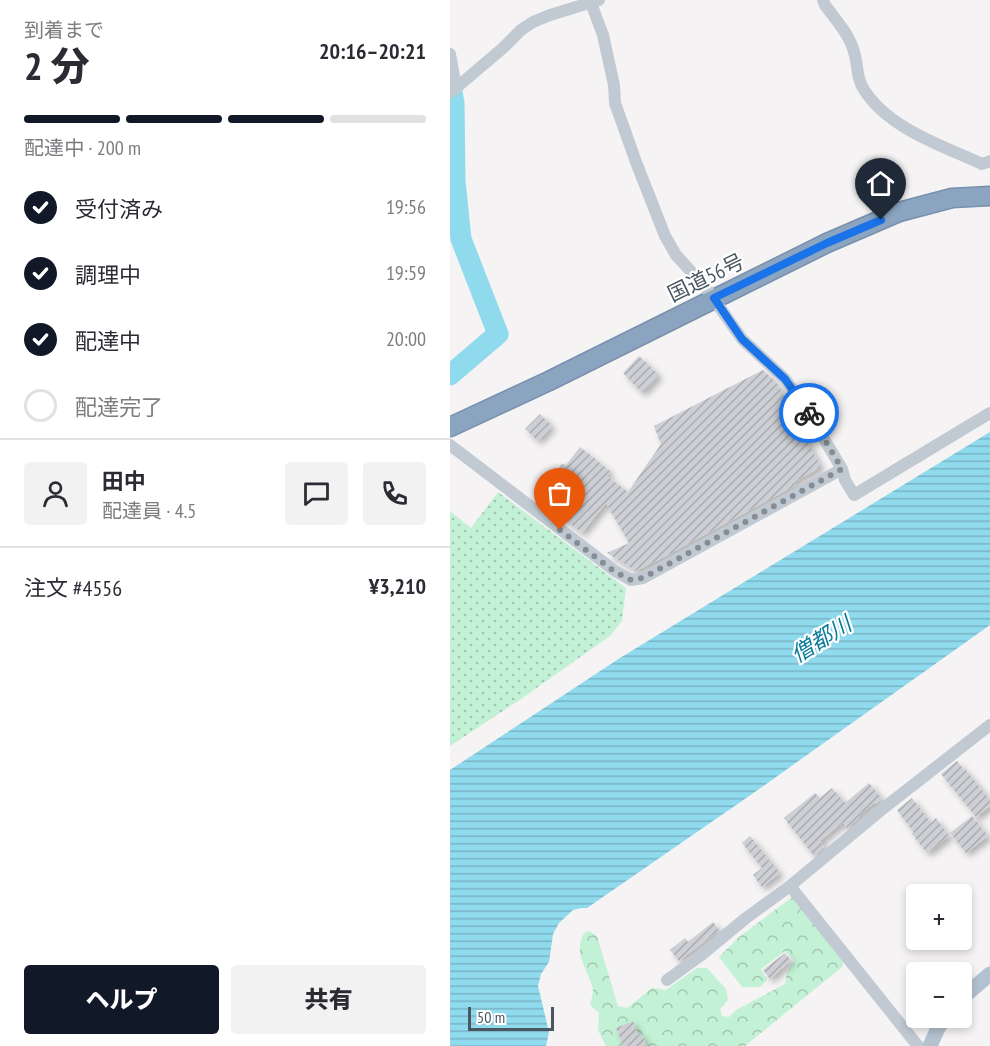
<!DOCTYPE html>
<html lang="ja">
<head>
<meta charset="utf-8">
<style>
	:root { --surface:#fff; --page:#f2f2f3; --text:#2b2b33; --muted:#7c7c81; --line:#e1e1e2; --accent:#111827 }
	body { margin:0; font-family:"PT Sans Narrow","Noto Sans JP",sans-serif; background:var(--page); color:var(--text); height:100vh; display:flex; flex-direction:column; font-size:22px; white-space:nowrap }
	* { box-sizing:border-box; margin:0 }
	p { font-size:20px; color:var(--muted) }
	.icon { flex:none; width:33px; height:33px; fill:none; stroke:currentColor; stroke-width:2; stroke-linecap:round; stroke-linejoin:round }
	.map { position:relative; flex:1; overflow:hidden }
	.side { display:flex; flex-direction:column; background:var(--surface); width:450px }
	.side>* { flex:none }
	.buttons { position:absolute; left:456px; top:884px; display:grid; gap:12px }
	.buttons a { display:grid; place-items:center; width:66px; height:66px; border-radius:6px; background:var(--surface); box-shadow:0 3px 9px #0003; font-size:30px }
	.scale { position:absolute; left:18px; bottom:15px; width:86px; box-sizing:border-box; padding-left:6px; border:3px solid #4a5661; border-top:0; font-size:16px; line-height:21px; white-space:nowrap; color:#4a5661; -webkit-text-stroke:4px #fff; paint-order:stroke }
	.pin { position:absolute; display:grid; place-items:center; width:51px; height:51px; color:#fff; margin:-62px -26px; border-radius:50% 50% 50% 0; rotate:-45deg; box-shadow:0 0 6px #0007 }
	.pin .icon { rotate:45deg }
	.courier { position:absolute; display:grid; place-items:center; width:60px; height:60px; margin:-30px; border:4px solid #1a73e8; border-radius:50%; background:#fff; color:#222; box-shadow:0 2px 8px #0007 }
	.overview em { font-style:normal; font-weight:800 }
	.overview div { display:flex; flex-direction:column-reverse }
	.overview { display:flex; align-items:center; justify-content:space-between; height:102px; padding:0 24px }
	h1 { font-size:39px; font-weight:800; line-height:45px }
	.bar { display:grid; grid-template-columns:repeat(4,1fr); gap:9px 6px; align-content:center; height:72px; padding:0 24px }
	.bar i { height:8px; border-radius:4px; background:var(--line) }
	.bar .on { background:var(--accent) }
	.bar p { grid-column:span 4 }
	.line { display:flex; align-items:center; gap:15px; padding:0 24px; border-top:2px solid var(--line) }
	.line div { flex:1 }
	.round { display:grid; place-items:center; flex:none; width:63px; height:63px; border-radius:6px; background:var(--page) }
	ol { padding:0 24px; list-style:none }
	li { display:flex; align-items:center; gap:18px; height:66px }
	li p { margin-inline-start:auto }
	li .icon { padding:6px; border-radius:50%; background:var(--accent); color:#fff; stroke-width:4 }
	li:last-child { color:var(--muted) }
	li i { width:33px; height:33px; border:3px solid var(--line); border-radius:50% }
	.cta { display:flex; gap:12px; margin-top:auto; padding:12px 24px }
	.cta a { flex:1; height:69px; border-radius:6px; background:var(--accent); color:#fff; font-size:24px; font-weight:800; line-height:69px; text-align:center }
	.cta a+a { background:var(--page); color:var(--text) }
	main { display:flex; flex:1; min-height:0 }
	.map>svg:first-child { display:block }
	.forest { fill:url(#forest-crowns) }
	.park { fill:url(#park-dots) }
	.water { fill:url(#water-rules) }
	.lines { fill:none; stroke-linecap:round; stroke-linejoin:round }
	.river { stroke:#90daee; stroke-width:21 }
	.building { fill:url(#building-hatch); filter:url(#shadow) }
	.highway-casing { stroke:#7690ad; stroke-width:21 }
	.minor { stroke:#c1cad2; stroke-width:12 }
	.major { stroke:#b3c2d1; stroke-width:15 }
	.highway { stroke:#8ba5c1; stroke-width:18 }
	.done { stroke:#868d94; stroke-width:6; stroke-dasharray:0 10.8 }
	.route { stroke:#1a73e8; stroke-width:8 }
	.labels { text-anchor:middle; stroke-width:4.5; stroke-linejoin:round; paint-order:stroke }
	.street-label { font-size:21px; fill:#4a5661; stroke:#fff }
	.water-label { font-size:22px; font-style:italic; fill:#0c7c9b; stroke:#fff }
</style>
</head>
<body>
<main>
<section class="side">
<div class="overview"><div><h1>2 分</h1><p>到着まで</p></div><em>20:16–20:21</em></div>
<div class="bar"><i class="on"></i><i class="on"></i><i class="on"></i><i></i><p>配達中 · 200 m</p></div>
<ol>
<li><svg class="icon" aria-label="check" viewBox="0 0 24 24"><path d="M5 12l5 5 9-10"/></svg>受付済み<p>19:56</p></li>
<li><svg class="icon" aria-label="check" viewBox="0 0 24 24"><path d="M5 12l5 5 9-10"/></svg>調理中<p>19:59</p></li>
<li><svg class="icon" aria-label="check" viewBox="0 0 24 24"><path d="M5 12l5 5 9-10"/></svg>配達中<p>20:00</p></li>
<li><i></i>配達完了</li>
</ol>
<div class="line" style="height:108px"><a class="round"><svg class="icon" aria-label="person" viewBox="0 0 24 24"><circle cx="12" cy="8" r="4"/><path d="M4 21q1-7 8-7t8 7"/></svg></a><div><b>田中</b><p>配達員 · 4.5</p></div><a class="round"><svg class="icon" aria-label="chat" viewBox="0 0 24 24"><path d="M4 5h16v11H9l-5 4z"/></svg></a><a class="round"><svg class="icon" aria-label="phone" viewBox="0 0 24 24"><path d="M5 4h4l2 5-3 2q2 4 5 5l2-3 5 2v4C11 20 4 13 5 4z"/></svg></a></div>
<div class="line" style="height:78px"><div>注文 #4556</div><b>¥3,210</b></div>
<div class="cta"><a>ヘルプ</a><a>共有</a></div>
</section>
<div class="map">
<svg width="540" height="1046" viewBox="0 0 540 1046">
	<defs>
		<pattern id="forest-crowns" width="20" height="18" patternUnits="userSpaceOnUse" patternTransform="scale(1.5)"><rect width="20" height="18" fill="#c3f1d5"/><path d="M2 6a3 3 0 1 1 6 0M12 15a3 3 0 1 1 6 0" fill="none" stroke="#a0c6b0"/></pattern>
		<pattern id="park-dots" width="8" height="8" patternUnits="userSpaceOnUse" patternTransform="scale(1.5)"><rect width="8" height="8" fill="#c3f1d5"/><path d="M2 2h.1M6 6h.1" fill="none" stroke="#a0c6b0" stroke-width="1.8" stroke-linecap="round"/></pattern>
		<pattern id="water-rules" width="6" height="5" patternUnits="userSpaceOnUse" patternTransform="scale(1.5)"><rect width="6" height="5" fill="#90daee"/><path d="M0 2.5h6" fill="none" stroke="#78b4c4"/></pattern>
		<pattern id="building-hatch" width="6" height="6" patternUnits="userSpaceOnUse" patternTransform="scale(1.5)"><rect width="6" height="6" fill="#cdcfd5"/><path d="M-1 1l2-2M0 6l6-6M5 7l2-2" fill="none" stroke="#a8abb0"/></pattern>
		<filter id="shadow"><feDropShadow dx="4" dy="4" stdDeviation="3" flood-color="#0004"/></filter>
	</defs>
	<rect width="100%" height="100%" fill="#f5f3f3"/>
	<path class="forest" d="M341 898 345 899 394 960 392 967 295 1046H156L148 1030 149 1013 140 1005C141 1000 143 995 143 990 139 970 122 954 134 933L139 931 147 936 168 1006 177 1008 202 988 216 990 247 968H257L276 989 278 1000 270 1009 272 1016 279 1017 286 1010 335 984 337 972 344 960 335 951 311 969 317 980 310 987H292L269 957 289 937Z"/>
	<path class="park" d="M48 492 176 588 172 621 160 636 68 701 0 746V511L21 528Z"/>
	<path class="water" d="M540 432V625L302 794 137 908H131L123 910 109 923 103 934 99 962 91 974 88 986 99 1032 96 1046H0V770L170 658Z"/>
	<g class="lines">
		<path class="river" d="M0 82 4 103 5 181 11 239 48 334 0 375"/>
	</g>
	<path class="building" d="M189 356 209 375 192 393 173 373Z
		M313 370 327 383 371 467 344 482 346 485 212 558 186 571 157 553 179 543 156 503 132 533 90 501 88 496 112 464 116 465 130 447 160 471 157 476 178 492 211 444 204 426Z
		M90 414 102 426 88 441 75 429Z
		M507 761 514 770 515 769 540 800V806L526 817 491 774Z
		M419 783 432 799 425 804 424 803 408 816 409 818 397 828 393 822 370 841 374 847 364 856 334 818 365 793 370 798 382 788 395 803Z
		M462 798 481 823 486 818 499 836 477 853 462 834 464 833 447 810Z
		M522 816 538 836 516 853 500 833Z
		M300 836 330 873 312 887 303 875 312 868 292 843Z
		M263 922 269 930 229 961 220 950 235 938 238 942Z
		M335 953 341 960 320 979 313 970Z
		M183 1021 189 1036 192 1034 197 1046H173L166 1028Z"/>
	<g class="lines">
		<g class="highway-casing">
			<path id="highway" d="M0 427 99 381 377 243 449 212 502 198 540 196"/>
		</g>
		<path class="minor" d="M373 0 375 5C385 19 400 35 404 52 408 63 406 77 413 88 437 128 491 145 532 164L540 161
			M141 3 153 35 164 85 165 103 186 162 215 236 226 255 256 288 292 339 335 379 355 407 392 469 395 480 404 495 540 413
			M0 54 6 88
			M0 93 53 48 71 30 83 22 100 15 149 0
			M0 445 165 571 181 580 193 578 392 469
			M340 886 468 1046
			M217 980 250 956 296 918 340 886 435 807 540 725"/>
		<path class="major" d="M512 998 540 974
			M480 1046 488 1028 496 1017"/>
		<use href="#highway" class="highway"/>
	</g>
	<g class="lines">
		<path class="done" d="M110 530 165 572 181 580 193 578 392 469 359 413"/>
		<path class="route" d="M359 413 335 379 292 339 264 298 377 243 431 220"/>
	</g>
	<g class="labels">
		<g class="street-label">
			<text transform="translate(256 278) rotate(-26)" y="7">国道56号</text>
		</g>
		<g class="water-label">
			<text transform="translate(371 639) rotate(-32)" y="8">僧都川</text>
		</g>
	</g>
</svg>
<div class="buttons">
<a>+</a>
<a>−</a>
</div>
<div class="scale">50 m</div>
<div class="pin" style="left:110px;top:530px;background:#ea580c"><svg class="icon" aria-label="bag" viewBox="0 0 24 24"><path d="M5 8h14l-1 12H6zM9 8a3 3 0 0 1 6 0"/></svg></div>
<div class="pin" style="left:431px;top:220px;background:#1f2937"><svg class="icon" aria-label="home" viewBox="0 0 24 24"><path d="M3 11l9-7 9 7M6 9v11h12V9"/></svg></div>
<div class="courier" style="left:359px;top:413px"><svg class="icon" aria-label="bike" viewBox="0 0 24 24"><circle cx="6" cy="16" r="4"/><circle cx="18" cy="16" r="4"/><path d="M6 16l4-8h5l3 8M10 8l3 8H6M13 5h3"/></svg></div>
</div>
</main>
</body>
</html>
